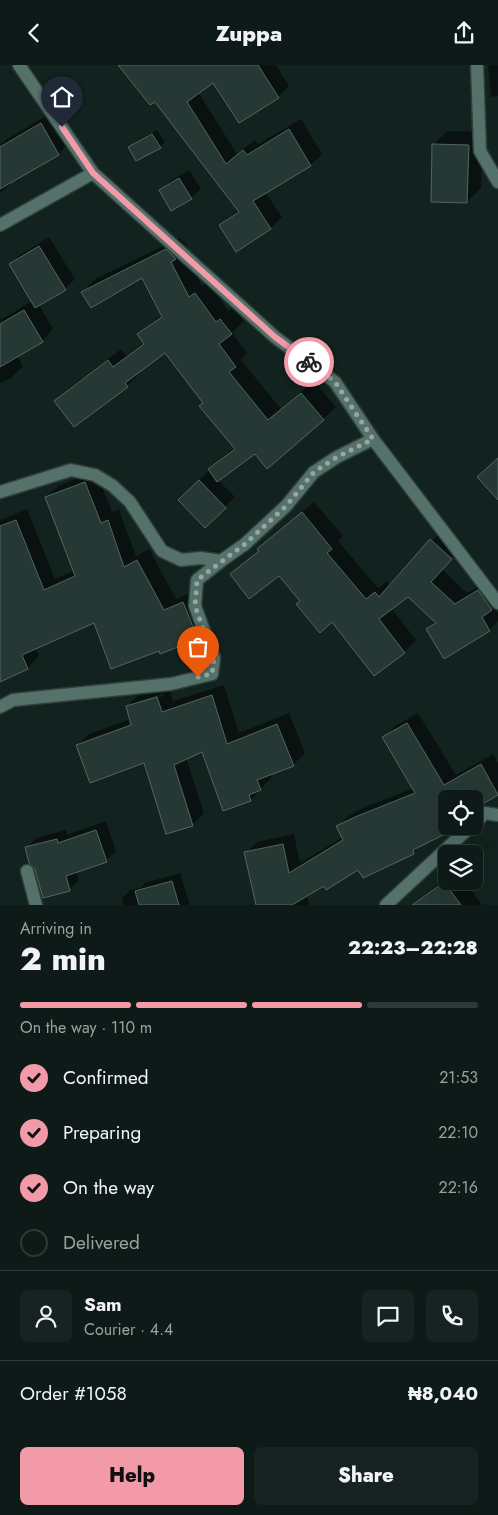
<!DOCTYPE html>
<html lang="en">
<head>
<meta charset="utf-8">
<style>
	:root { --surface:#0e1a17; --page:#172320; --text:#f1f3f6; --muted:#9ba1a1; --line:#2e3836; --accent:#f39aa9 }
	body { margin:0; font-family:Jost,sans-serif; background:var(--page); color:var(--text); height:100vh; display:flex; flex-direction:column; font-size:19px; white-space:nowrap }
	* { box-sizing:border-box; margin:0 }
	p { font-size:16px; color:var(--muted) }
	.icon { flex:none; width:28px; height:28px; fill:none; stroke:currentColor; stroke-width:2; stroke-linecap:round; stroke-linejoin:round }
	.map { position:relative; height:840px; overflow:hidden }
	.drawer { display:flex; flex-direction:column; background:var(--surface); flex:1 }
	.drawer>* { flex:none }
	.controls { position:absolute; left:438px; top:725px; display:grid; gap:10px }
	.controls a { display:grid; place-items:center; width:45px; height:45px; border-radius:8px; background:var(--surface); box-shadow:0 5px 20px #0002,0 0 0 1px var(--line); font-size:25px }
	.pin { position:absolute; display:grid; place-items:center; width:42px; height:42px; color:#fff; margin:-51px -21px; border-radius:50% 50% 50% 0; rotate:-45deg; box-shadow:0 0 5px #0007 }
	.pin .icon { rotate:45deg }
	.courier { position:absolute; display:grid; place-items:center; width:50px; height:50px; margin:-25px; border:4px solid #f39aa9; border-radius:50%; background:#fff; color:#222; box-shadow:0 1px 6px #0007 }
	.head em { font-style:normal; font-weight:800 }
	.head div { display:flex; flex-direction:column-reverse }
	.head { display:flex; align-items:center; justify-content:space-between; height:85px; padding:0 20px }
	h1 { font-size:32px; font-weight:800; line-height:38px }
	.bar { display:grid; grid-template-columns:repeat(4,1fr); gap:8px 5px; align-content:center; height:60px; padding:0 20px }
	.bar i { height:6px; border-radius:4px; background:var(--line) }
	.bar .current { background:var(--accent) }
	.bar p { grid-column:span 4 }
	.line { display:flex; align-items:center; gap:12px; padding:0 20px; border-top:1px solid var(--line) }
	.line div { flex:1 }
	.round { display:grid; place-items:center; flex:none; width:52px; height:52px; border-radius:8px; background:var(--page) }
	ol { padding:0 20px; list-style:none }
	li { display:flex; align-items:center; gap:15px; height:55px }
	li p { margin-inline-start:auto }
	li .icon { padding:5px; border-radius:50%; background:var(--accent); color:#111; stroke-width:4 }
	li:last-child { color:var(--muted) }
	li i { width:28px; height:28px; border:2px solid var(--line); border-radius:50% }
	.button { display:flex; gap:10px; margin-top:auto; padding:10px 20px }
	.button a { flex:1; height:58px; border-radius:8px; background:var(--accent); color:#111; font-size:20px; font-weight:800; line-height:58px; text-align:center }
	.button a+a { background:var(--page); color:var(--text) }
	header { display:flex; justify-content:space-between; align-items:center; height:65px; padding:0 20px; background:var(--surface); font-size:22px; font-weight:800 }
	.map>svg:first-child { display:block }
	.shadow { fill:#0007; fill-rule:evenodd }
	.building { fill:#263834; stroke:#536661 }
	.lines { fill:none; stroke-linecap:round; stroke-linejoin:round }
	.minor-casing { stroke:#2f3f3b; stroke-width:15 }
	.minor { stroke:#54716a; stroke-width:12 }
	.done { stroke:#98a5a2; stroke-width:5; stroke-dasharray:0 9 }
	.route { stroke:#f39aa9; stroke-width:6 }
</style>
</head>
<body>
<header><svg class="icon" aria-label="back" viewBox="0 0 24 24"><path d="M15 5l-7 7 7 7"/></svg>Zuppa<svg class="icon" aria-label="share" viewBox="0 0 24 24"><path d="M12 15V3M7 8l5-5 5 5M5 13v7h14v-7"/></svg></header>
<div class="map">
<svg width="498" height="840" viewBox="0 0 498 840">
	<rect width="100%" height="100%" fill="#12231f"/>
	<path class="shadow" d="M119 0H276L289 21 278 32 214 16 198 27 237 89 255 75 258 79 301 54 322 89 311 100 265 127 282 152 271 163 236 185 220 160 239 144 155 36Z
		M488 0H498V31L491 32Z
		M54 46 71 76 59 88 21 110 0 128V81L7 74Z
		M157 65 165 77 160 82H130L134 78Z
		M447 66 482 67 481 123 467 137 433 80Z
		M189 105 201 124 191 133 160 126 170 116Z
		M49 172 75 214 65 224 39 240 53 264 42 276 17 290 23 301 11 313 0 318V255L32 236 10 199 20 190Z
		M179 173 187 180 183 185 202 221 208 216 228 246 233 242 244 256 232 268 247 288 241 295 281 344 314 316 336 342 323 354 255 387 218 415 235 432 205 461 180 435 222 392 235 382 165 286 138 306 140 308 127 321 74 361 56 336 68 324 121 284 126 291 144 277 139 269 162 249 143 212 83 227 95 214Z
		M96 406 112 447 119 445 136 491 149 484 176 534 195 526 209 561 197 573 160 585 94 556 35 583 39 591 28 603 0 616V455L27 444 55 514 74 506 46 432 58 421Z
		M314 437 343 471 338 476 378 523 387 516 391 521 443 464 462 481 442 504 467 528 490 514 498 526V537L494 541 498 548V556L490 565 444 592 427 564 436 556 408 530 391 543 416 575 404 587 375 610 332 556 301 535 279 509H232L260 485 271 473Z
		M224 620 239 668 289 648 305 688 293 700 271 708 272 712 251 735 203 685 186 693 204 748 192 760 145 696 77 680 89 669 131 654 127 641 139 630 169 621 173 636ZM163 629 164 631 139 638V636Z
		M418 648 456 710 493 689 498 698V729L474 743V734H446V761H455L452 764 422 780 413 788 366 796 307 830 309 840H257L246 788 257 777 294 769 300 798 343 772 338 762 349 750 368 741 414 723 384 672 395 661Z
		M106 756 116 786 106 796 76 806 79 815 69 825 36 803 27 782 36 773 66 765 67 770Z
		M180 808 190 840H124L122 833 130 825 140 823 145 818Z
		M446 813V816H465L482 840H411Z"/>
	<path class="building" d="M118 0H258L279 33 239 58 213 18 187 37 226 99 243 85 247 90 289 64 311 101 253 136 271 164 236 187 219 160 239 147 155 37 150 40Z
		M41 58 59 90 0 124V82Z
		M152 69 161 83 136 96 128 82Z
		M432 79 469 80 467 138 431 137Z
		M179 113 192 134 171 146 159 125Z
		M39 181 66 225 35 243 9 199Z
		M166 184 176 194 171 197 189 232 195 228 216 257 220 254 232 269 219 279 236 302 229 307 268 355 301 328 324 355 267 404 255 389 217 417 208 404 235 384 199 341 203 338 165 288 125 318 128 322 74 362 54 336 108 295 113 302 144 279 137 269 162 252 142 213 91 243 81 227Z
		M24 245 43 277 0 302V259Z
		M498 393V435L477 412Z
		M199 415 226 443 205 463 178 435Z
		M85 417 101 458 108 455 124 502 137 495 164 545 183 537 198 574 160 589 159 586 111 604 94 558 22 590 28 604 0 617V461L16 455 44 525 75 511 45 432Z
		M302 447 332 484 327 488 366 534 375 527 379 532 430 474 452 494 431 517 455 539 478 525 492 545 482 552 490 566 444 594 426 564 436 558 408 532 379 554 405 588 374 611 332 557 320 568 296 539 300 536 279 511 249 534 230 509 259 486 257 484Z
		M212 630 227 679 277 659 294 701 257 715 261 725 249 730 251 736 223 746 202 687 174 700 193 761 166 769 144 698 90 718 76 680 131 660 126 641 157 632 162 647Z
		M407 658 444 720 481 699 498 730 474 744V734H446V761H451L453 765 413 785 414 789 363 813 358 805 326 825 324 821 292 840H256L244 787 283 779 289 808 343 775 336 761 355 752 415 728 382 672Z
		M96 765 107 797 66 811 70 826 43 833 35 804 29 798 25 782 57 774 58 778Z
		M172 816 179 840H139L135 826Z
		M444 817 461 840H412Z"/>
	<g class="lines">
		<g class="minor-casing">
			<path id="minor" d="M19 0 93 108 275 272 335 317 373 374 498 538
				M477 0 480 86 498 117
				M0 160 93 108
				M0 427 71 405 95 410 113 421 130 437 162 486 181 495 201 493 221 496 245 479 286 441 314 407 337 392 373 374
				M0 642 13 635 171 619 212 609 214 593 195 541 197 515 221 496
				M474 759 485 748 498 750
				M27 806 36 840
				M386 840 471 761"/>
		</g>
		<use href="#minor" class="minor"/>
	</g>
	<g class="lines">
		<path class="done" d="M198 612 212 609 214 593 195 541 197 515 245 479 286 441 314 407 337 392 373 374 335 317 309 297"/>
		<path class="route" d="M62 62 93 108 275 272 309 297"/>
	</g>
</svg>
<div class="controls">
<a><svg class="icon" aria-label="locate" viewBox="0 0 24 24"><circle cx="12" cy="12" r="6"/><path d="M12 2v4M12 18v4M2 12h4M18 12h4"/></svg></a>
<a><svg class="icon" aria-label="layers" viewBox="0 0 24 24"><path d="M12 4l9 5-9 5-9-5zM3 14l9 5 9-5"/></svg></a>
</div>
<div class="pin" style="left:198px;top:612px;background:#ea580c"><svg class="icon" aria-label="bag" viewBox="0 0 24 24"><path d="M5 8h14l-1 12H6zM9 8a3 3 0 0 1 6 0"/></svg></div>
<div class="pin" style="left:62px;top:62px;background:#1f2937"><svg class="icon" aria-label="home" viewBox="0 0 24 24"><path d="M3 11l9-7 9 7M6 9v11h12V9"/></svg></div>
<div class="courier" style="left:309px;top:297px"><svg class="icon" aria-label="bike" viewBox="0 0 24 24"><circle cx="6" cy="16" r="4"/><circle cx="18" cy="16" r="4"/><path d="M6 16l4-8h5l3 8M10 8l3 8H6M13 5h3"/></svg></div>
</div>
<section class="drawer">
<div class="head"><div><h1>2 min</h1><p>Arriving in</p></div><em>22:23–22:28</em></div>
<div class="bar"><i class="current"></i><i class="current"></i><i class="current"></i><i></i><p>On the way · 110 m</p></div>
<ol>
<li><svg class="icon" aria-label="check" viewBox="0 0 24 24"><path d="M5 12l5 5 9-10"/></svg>Confirmed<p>21:53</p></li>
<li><svg class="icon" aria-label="check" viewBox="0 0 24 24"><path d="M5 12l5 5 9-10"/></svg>Preparing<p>22:10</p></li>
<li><svg class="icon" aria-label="check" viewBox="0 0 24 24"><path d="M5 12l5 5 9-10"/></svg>On the way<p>22:16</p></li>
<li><i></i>Delivered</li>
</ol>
<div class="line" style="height:90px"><a class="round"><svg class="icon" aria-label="person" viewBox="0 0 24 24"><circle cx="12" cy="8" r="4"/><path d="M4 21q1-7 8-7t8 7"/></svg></a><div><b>Sam</b><p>Courier · 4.4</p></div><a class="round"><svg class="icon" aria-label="chat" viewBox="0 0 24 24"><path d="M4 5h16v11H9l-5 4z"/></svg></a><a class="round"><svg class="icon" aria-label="phone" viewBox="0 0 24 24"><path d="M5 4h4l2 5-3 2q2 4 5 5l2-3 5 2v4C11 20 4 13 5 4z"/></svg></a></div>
<div class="line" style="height:65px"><div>Order #1058</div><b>₦8,040</b></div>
<div class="button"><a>Help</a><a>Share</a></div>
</section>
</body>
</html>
